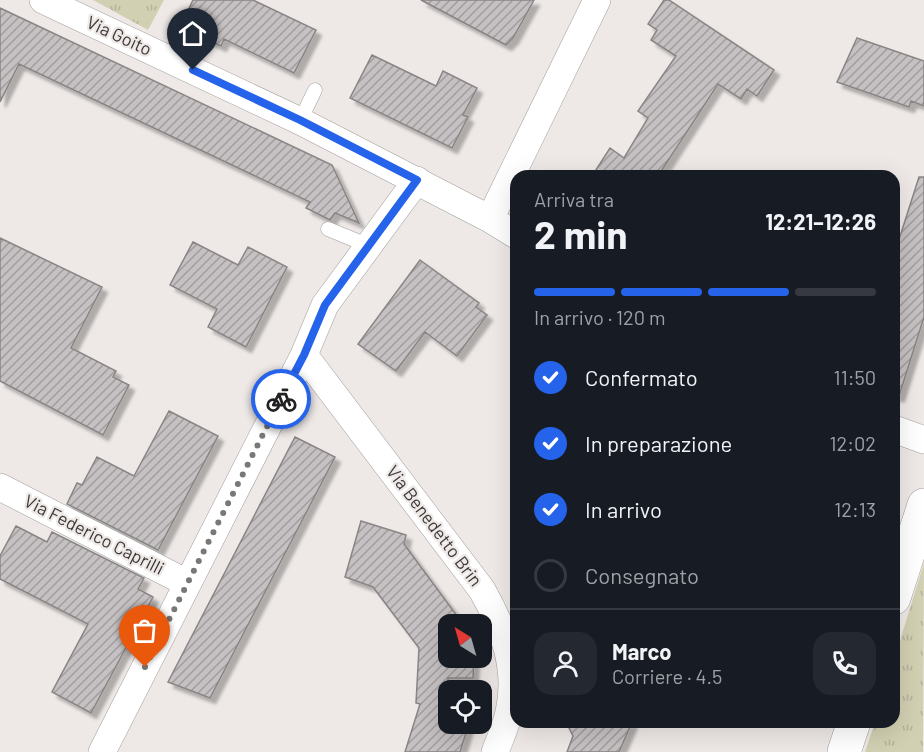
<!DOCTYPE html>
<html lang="it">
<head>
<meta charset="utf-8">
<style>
	:root { --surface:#171b24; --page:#242831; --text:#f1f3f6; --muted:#9ea1a6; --line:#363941; --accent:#2563eb }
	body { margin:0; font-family:Barlow,sans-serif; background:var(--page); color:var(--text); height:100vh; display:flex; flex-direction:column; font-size:22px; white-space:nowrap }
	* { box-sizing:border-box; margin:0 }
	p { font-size:20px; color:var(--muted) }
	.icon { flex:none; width:33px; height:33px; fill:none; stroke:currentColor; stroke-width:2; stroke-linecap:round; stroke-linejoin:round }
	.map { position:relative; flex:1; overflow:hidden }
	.details { position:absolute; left:510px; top:170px; width:390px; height:558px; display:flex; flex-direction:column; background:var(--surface); border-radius:18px; box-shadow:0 6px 24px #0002 }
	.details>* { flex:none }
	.needle { width:39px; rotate:323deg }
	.buttons { position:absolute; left:438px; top:614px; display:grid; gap:12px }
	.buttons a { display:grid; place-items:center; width:54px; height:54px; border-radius:12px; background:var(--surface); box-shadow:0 6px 24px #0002; font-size:30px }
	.pin { position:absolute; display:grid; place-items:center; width:51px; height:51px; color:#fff; margin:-62px -26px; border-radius:50% 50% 50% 0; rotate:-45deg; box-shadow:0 0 6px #0007 }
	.pin .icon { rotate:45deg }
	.courier { position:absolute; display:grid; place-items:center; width:60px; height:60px; margin:-30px; border:4px solid #2563eb; border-radius:50%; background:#fff; color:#222; box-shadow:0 2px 8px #0007 }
	.overview em { font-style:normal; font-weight:700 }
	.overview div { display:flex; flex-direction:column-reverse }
	.overview { display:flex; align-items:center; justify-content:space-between; height:102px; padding:0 24px }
	h1 { font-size:39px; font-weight:700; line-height:45px }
	.bar { display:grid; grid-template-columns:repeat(4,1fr); gap:9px 6px; align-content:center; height:72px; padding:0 24px }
	.bar i { height:8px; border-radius:4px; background:var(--line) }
	.bar .active { background:var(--accent) }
	.bar p { grid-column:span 4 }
	.line { display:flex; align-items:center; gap:15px; padding:0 24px; border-top:2px solid var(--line) }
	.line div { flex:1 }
	.round { display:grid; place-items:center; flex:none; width:63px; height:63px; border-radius:18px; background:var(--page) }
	ol { padding:0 24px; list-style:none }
	li { display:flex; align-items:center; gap:18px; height:66px }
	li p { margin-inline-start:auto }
	li .icon { padding:6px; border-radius:50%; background:var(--accent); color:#fff; stroke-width:4 }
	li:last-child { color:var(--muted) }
	li i { width:33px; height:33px; border:3px solid var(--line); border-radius:50% }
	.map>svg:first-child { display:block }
	.grass { fill:url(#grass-tufts) }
	.building { fill:url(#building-hatch); stroke:#898585; stroke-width:1.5; filter:url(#shadow) }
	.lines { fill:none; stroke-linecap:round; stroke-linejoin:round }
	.lane-casing { stroke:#a39f9d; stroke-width:15 }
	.street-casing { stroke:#a39f9d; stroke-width:28 }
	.secondary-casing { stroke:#a39f9d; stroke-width:34 }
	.lane { stroke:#fff; stroke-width:14 }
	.street { stroke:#fff; stroke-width:27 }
	.secondary { stroke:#fff; stroke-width:33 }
	.done { stroke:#7a7775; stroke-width:6; stroke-dasharray:0 10.8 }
	.route { stroke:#2563eb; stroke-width:8 }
	.labels { text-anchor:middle; stroke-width:4.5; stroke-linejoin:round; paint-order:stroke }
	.street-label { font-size:18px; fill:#3b3938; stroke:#eee9e7 }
</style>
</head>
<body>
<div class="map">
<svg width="924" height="752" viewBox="0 0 924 752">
	<defs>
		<pattern id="grass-tufts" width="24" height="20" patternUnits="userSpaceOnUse" patternTransform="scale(1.5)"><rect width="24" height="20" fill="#d2d0b2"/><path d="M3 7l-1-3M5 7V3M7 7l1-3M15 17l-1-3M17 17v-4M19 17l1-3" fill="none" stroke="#b5b39a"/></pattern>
		<pattern id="building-hatch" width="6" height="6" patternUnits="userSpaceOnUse" patternTransform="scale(1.5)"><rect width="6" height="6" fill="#c5c0c1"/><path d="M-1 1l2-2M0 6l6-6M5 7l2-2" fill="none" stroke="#a19d9e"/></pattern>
		<filter id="shadow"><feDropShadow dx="5.5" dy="5.5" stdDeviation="1.5" flood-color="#0004"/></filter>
	</defs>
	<rect width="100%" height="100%" fill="#eee9e7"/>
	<path class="grass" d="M93 0H164L148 30Z
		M924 563 923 752H865L875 722H894V660Z"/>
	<path class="building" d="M193 0H253L316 30 294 73 224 39 221 46 180 27Z
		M421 0H534L513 38 506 45Z
		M664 0H669L774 70 757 96 747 89 741 99 718 84 658 176H592L610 148 624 158 648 118 638 111 676 56 651 40 657 30 648 24Z
		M0 8 332 165 359 223 335 213 330 220 306 208 310 202 19 64 0 102Z
		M857 38 924 61V106L911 101 909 107 837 82Z
		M372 55 436 86 443 71 477 88 463 115 468 117 452 148 350 98Z
		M919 177H924V317L899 396H894V255Z
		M0 238 102 287 71 348 116 371 113 377 129 385 103 435 0 381Z
		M193 242 238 265 248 247 287 267 246 347 208 327 217 309 170 285Z
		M420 260 479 303 476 307 487 315 457 356 425 332 396 371 358 344Z
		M169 411 218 436 158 550 67 504 77 483 82 485 97 457 134 476Z
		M295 437 335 457 210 698 168 682Z
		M361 521 406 535 404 544 463 624H448V657H474L473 678H448V723H469L460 752H405L420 704 416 703 419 648 373 587 345 577Z
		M16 526 47 542 52 532 144 578 138 589 153 597 91 713 52 692 88 624 0 579V556Z
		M566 722H632L619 752H567L573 736Z"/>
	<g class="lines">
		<g class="lane-casing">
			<path id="lane" d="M300 121 315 90
				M328 229 367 245"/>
		</g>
		<g class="street-casing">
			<path id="street" d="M43 0 300 121 490 219 516 235
				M490 219 597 0
				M304 355 482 590C503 627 519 668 509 712 506 726 500 739 495 752
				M894 429 924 440
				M0 487 187 583
				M102 752 304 355 325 305 417 180"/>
		</g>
		<g class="secondary-casing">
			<path id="secondary" d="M894 598 924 505
				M844 752 854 722"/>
		</g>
		<use href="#lane" class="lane"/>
		<use href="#street" class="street"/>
		<use href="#secondary" class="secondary"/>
	</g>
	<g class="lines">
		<path class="done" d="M145 667 281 399"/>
		<path class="route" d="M193 70 300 120 417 180 325 305 304 355 281 399"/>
	</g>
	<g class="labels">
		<g class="street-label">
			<text transform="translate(119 36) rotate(25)" y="6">Via Goito</text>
			<text transform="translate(434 526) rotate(53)" y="6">Via Benedetto Brin</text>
			<text transform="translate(94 535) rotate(27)" y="6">Via Federico Caprilli</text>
		</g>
	</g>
</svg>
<div class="buttons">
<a><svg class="needle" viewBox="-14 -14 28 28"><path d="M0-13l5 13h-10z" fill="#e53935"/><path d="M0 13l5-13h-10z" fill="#9ea1a6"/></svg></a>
<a><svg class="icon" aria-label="locate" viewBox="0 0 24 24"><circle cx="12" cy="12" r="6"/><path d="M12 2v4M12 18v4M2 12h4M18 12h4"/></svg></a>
</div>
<div class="pin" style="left:145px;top:667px;background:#ea580c"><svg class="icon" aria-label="bag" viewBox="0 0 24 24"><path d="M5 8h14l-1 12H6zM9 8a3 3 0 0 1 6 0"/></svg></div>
<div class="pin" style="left:193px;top:70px;background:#1f2937"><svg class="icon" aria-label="home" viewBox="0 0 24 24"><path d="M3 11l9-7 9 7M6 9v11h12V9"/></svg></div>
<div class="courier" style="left:281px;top:399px"><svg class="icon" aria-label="bike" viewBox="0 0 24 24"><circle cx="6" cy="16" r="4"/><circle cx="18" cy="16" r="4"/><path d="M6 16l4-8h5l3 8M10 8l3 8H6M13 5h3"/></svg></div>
<section class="details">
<div class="overview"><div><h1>2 min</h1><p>Arriva tra</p></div><em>12:21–12:26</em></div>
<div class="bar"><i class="active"></i><i class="active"></i><i class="active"></i><i></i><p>In arrivo · 120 m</p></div>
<ol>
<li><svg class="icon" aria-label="check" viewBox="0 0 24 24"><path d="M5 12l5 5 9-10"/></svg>Confermato<p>11:50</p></li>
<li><svg class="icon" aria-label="check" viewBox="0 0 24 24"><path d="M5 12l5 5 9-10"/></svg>In preparazione<p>12:02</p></li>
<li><svg class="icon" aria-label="check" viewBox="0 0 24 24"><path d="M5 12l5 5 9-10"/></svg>In arrivo<p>12:13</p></li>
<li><i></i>Consegnato</li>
</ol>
<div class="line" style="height:108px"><a class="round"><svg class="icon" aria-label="person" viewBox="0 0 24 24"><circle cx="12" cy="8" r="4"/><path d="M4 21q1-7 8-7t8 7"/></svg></a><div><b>Marco</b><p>Corriere · 4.5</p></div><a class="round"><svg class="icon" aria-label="phone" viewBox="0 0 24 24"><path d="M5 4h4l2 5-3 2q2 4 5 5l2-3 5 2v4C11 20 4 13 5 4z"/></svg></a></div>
</section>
</div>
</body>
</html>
